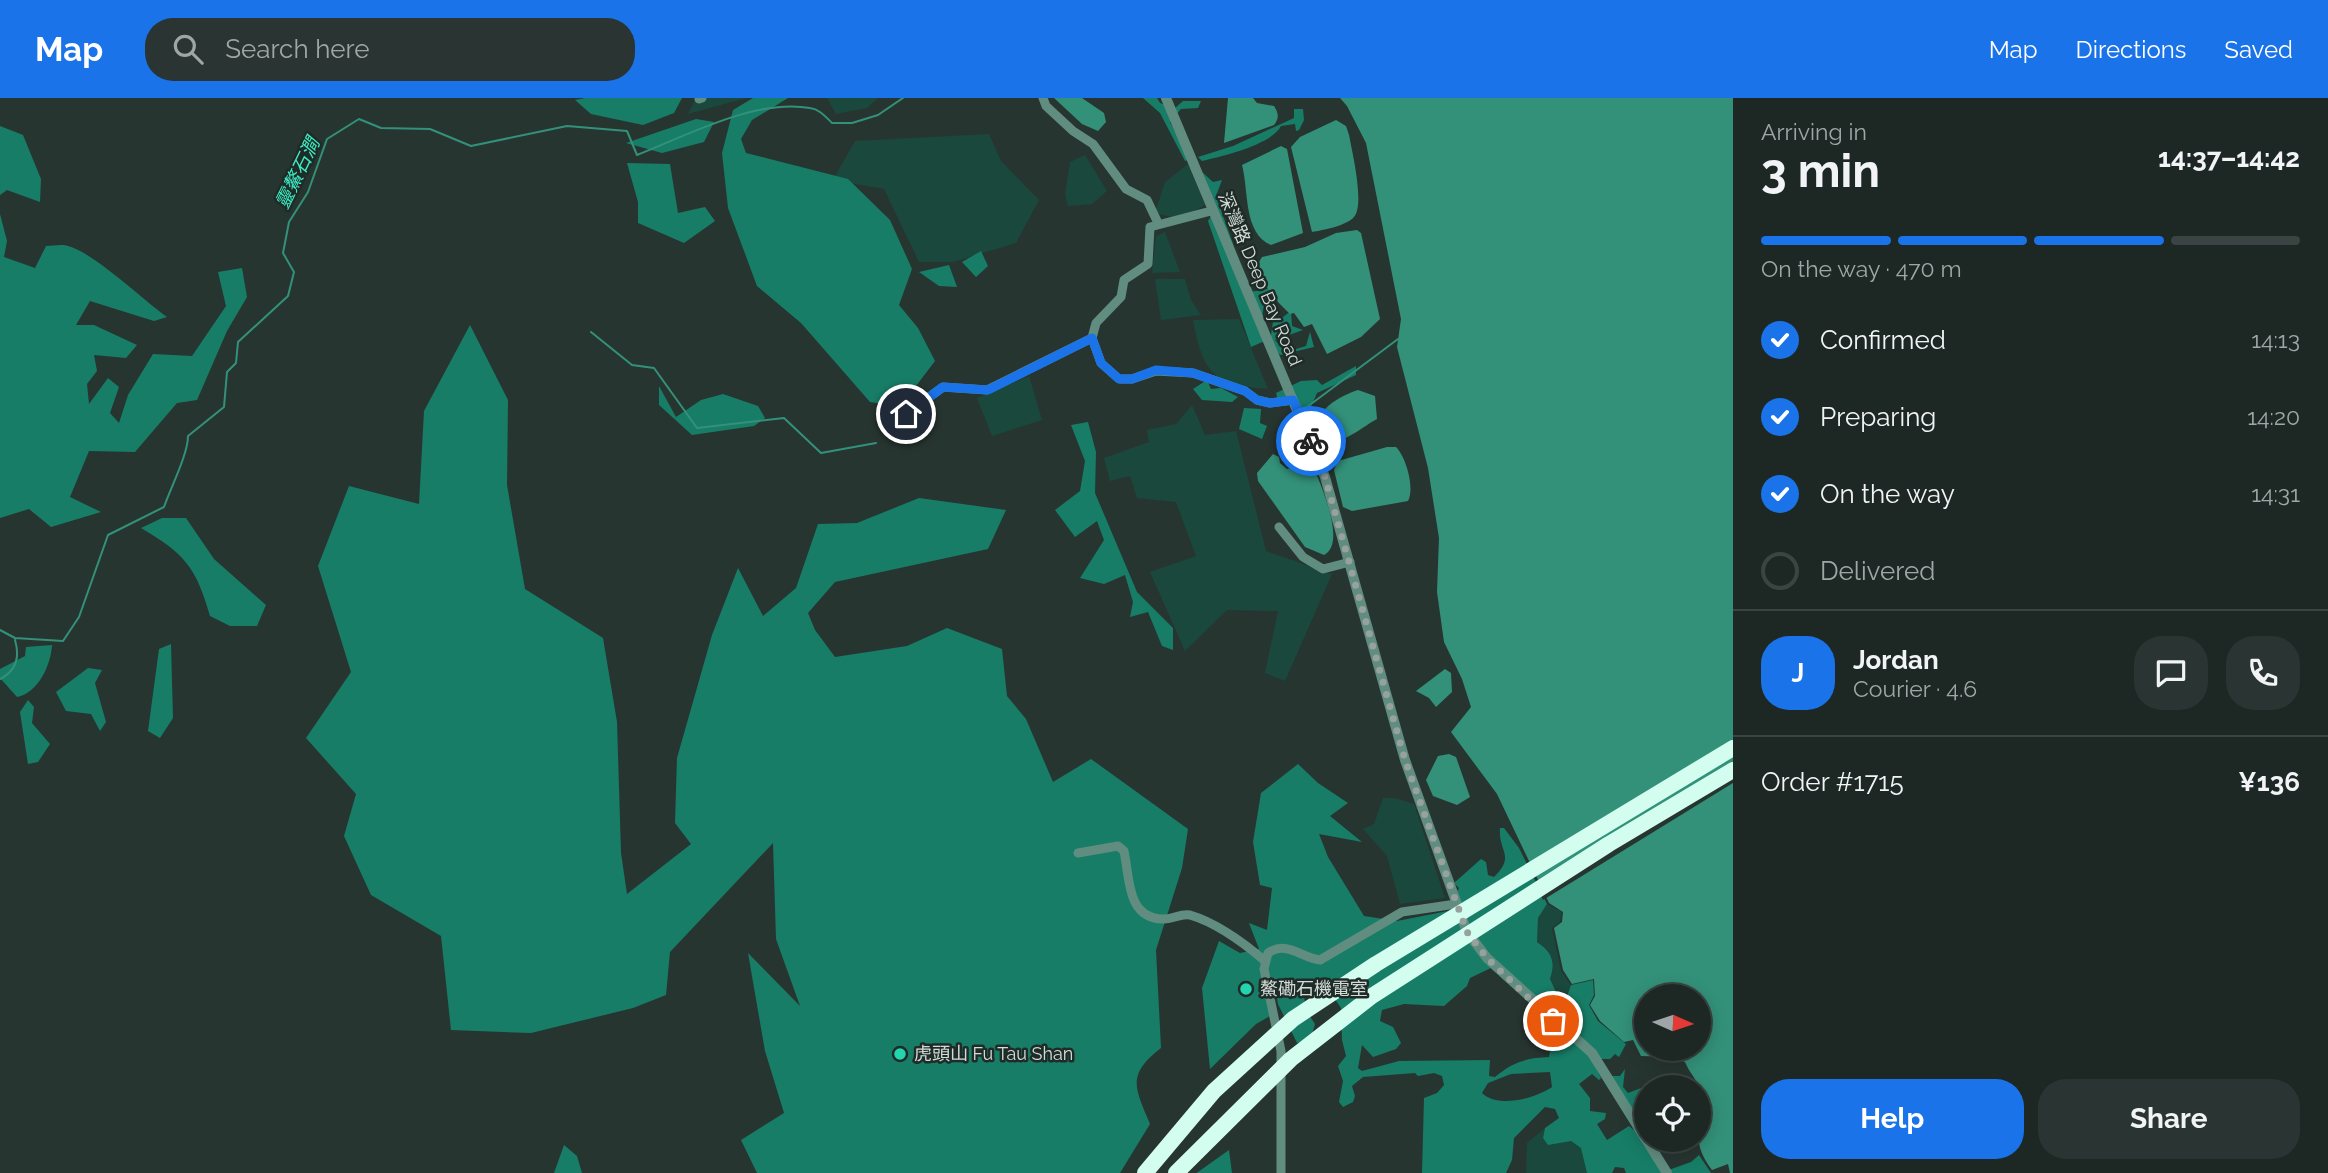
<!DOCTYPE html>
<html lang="en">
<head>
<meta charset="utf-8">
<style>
	:root { --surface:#1d2825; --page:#2a3432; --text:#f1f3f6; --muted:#a0a6a7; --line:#3b4442; --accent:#1a73e8 }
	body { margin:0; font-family:Raleway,"Noto Sans SC",sans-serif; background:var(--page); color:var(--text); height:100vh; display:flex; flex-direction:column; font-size:26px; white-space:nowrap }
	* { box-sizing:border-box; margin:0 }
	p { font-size:23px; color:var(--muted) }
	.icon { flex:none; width:38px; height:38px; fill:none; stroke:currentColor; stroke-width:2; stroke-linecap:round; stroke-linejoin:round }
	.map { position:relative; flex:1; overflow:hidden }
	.details { display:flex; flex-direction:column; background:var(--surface); width:595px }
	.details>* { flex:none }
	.needle { width:46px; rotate:93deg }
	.controls { position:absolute; left:1634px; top:886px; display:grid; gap:14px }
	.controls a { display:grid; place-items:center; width:77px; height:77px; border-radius:50%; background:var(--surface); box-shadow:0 4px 18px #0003,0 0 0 2px var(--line); font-size:35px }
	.pin { position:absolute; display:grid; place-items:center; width:60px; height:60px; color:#fff; margin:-30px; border:4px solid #fff; border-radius:50%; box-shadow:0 2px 7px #0007 }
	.courier { position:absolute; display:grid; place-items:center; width:70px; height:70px; margin:-35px; border:5px solid #1a73e8; border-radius:50%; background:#fff; color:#222; box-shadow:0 2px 9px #0007 }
	.summary em { font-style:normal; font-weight:700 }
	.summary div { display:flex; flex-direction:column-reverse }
	.summary { display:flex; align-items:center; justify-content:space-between; height:119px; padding:0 28px }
	h1 { font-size:46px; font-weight:700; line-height:52px }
	.bar { display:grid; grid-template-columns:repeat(4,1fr); gap:10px 7px; align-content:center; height:84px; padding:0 28px }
	.bar i { height:9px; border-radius:5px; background:var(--line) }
	.bar .selected { background:var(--accent) }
	.bar p { grid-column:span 4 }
	.line { display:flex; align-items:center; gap:18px; padding:0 28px; border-top:2px solid var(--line) }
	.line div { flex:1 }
	.round { display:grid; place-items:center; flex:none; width:74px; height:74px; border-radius:28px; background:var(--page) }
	ol { padding:0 28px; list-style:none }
	li { display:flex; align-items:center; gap:21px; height:77px }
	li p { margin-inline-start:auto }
	li .icon { padding:7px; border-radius:50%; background:var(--accent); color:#fff; stroke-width:4 }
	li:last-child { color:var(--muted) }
	li i { width:38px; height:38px; border:4px solid var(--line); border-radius:50% }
	.cta { display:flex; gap:14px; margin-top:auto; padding:14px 28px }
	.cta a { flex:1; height:80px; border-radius:28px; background:var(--accent); color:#fff; font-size:28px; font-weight:700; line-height:80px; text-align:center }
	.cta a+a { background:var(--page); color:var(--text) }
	header { display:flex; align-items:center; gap:42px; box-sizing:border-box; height:98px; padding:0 35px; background:var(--accent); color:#fff }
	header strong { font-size:33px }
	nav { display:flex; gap:38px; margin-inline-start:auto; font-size:24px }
	.search { width:490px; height:63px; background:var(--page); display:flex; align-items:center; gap:18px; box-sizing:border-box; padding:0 24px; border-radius:28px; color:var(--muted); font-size:26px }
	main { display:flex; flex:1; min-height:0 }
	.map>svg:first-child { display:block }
	.green { fill:#1b483c }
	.forest { fill:#177d67; fill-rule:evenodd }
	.water { fill:#339179; fill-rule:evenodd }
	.pier { fill:#273531 }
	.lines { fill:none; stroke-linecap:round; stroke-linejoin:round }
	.stream { stroke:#339179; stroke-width:2 }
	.minor { stroke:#608d7f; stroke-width:9 }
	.tertiary { stroke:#608d7f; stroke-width:10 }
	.motorway { stroke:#d3feef; stroke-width:16 }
	.done { stroke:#97a29e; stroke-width:7; stroke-dasharray:0 12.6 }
	.route { stroke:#1a73e8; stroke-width:9 }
	.poi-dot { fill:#23d5af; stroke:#1e2b27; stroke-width:2.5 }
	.labels { text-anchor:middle; stroke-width:5; stroke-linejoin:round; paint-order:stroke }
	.street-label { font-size:18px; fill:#d4dcd9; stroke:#1e2b27 }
	.poi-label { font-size:18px; fill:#d4dcd9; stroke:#1e2b27; text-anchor:start }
	.water-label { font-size:19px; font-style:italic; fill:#3decc4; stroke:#1e2b27 }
</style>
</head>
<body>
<header>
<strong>Map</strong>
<div class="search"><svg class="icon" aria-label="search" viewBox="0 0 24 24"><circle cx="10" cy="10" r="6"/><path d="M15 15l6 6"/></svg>Search here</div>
<nav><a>Map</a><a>Directions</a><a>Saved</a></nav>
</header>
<main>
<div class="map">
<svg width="1733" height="1075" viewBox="0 0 1733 1075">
	<rect width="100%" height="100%" fill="#273531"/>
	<path class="green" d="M696 0H746L688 16Z
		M827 0H878L867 10 836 16Z
		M989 36 1001 63 1039 102 1016 145 953 164H919L884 91 833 82 855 43Z
		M1085 57 1107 93 1092 106 1068 108 1065 96 1070 64Z
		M1188 66 1205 107 1180 121 1155 115 1165 84Z
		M1165 134 1180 174 1152 175 1156 138Z
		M1155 181H1185L1191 202 1201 217 1161 222Z
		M1239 221 1268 291C1213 287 1203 275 1193 222Z
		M1029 278 1042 322 992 338 977 300Z
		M1192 307 1205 337 1236 333 1266 453 1332 476 1285 583 1265 575 1278 513 1227 512 1185 553 1150 474 1196 458 1176 404 1137 400 1130 378 1110 383 1104 360 1149 344 1147 332 1176 326Z
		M1383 700H1395L1414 706 1445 800 1400 806 1387 758 1363 731 1374 726Z
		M1547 806 1562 814 1560 824 1552 830 1561 873 1571 887 1567 898 1560 900 1550 881C1556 864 1553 854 1537 844L1538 820Z
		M1545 1030 1543 1040 1571 1043 1582 1050 1587 1075H1526L1527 1045Z"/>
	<path class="forest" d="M585 0H682L674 15 643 27 591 16 575 2Z
		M753 0H788L752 22 741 41 746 55 848 81 890 122 912 171 899 207 918 230 935 263 900 309 870 304 801 225 757 188 728 110 722 55 733 12Z
		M1143 0H1157L1160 5 1175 10 1183 3H1201L1198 10 1181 11 1170 24 1190 61 1185 63 1160 15Z
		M1294 11H1303L1304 22 1299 32 1296 33 1295 26 1281 28C1271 47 1223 58 1202 63L1198 59 1233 48 1294 20Z
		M696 21 714 24 704 44 662 55 626 45Z
		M0 28 23 37 41 81 40 104 7 92 0 97Z
		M627 65 670 66 678 115 705 109 715 123 684 145 638 125V104Z
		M1202 74 1213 84 1222 82 1216 98 1250 194 1272 190 1277 195C1257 209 1262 220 1267 242L1251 249 1208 123 1215 112Z
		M0 116 7 143 4 159 35 170 46 148C52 148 62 146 68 148 93 154 143 202 167 219L154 223 90 203 76 227H94L137 247 126 260 94 257 97 273 87 286 89 306 108 280 119 289 110 315 119 325 128 297 153 256 192 258 226 208 218 174 242 170 247 199 227 233 197 302 177 305 135 354 89 353 70 399 101 414 51 429 29 411 0 420Z
		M981 153 988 168 976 179 962 164Z
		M949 167 957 189 939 188 919 174Z
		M1291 213 1292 228 1303 232 1275 242 1286 254 1306 248 1310 234 1314 249 1280 257 1270 244 1274 217 1283 219Z
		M470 227 508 302 507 387 525 491 603 540 617 624 621 755 627 796 691 746 675 725 677 660 712 537 738 470 763 518 796 490 818 426 857 425 919 400 1006 412 988 451 835 484 808 515 815 532 835 559 907 548 947 530 1002 551 1007 598 1026 621 1053 684 1091 661 1188 731 1182 770 1156 852 1161 950C1126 977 1135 990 1150 1026L1120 1075H757L741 1042 784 1015 765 953 748 855 800 908 776 841 773 745 670 854 666 897 633 910 531 935 451 932 441 838 371 797 344 738 356 696 306 640 351 574 318 468 349 388 419 406 424 313Z
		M1356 268V277L1317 295 1309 313 1302 315 1290 295 1278 302 1276 295 1301 283 1317 282 1322 287Z
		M1207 282 1211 291 1221 290 1238 299 1232 304 1202 302 1193 291Z
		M659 288 676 319 701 302 723 296 758 308 765 320 754 328 692 337 659 307Z
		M1244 310 1261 311 1260 325 1267 328 1262 341 1239 331Z
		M1088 324 1096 354 1095 395 1137 494 1173 530V552L1162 548 1148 514 1130 519 1133 504 1125 477 1104 486 1080 480 1104 442 1097 423 1075 439 1055 412 1080 393 1085 363 1071 327Z
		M162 420H186L214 461 266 507 257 528H230L210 518C196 469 185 456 141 430Z
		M171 546 173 620 160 640 148 633 159 551Z
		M52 547C51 567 38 595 17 599L0 580V571L25 558 26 549Z
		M88 570 102 572 95 585 106 624 100 633 91 616 66 613 56 594Z
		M28 602 34 609 32 625 50 646 38 664 28 666 20 614Z
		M1298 666 1318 685 1348 705 1330 718 1362 744 1319 736 1328 759 1364 818 1397 823 1453 812 1473 850 1493 869 1470 880 1467 888 1444 908 1404 906 1382 912 1380 923 1393 929 1401 945 1396 951 1373 959 1362 947 1358 970 1362 973 1399 963 1490 962 1489 978 1495 979C1513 964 1526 960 1549 959L1550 953 1542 948 1538 931 1550 930 1546 924 1531 918 1537 911 1589 956 1601 980 1599 982 1592 976 1579 986 1590 1000V1013L1606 1015 1605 1021 1597 1026 1607 1042 1629 1028 1638 1035 1663 1074 1691 1064 1699 1057 1711 1075H1626L1624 1070 1615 1069 1612 1075H1587L1581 1050 1571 1043 1548 1047 1543 1040 1545 1030 1559 1020 1555 1011 1545 1009 1514 1040 1512 1062 1506 1075H1422L1424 1000 1437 995 1444 987 1442 978 1434 975 1418 978 1415 975 1363 979 1352 988 1355 998 1353 1004 1343 1009 1339 1004 1343 983 1338 968 1346 958 1342 942 1341 910 1323 884 1303 895 1307 914 1315 926 1310 943 1297 945 1278 906 1273 880 1261 878 1270 918 1256 926 1210 971 1202 890 1219 843 1240 855 1259 851 1249 825 1267 832 1272 790 1260 787 1253 744 1261 695ZM1550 974 1552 989C1536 1000 1498 1011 1482 995L1488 985 1511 976Z
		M1500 730H1504L1519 750 1547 806 1538 820 1537 844C1552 854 1556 864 1550 881L1559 900 1567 898 1571 887 1593 882 1594 897 1589 907 1598 923 1626 946 1619 959 1615 956 1610 961H1600L1480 848 1455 798 1459 790 1454 785 1481 761 1486 764 1488 777 1494 779C1516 757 1498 754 1500 730Z
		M1625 971 1623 989 1628 995 1641 990 1647 1007 1632 1017 1611 978H1620Z
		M564 1047 577 1058 582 1075H554Z
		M1229 1052 1232 1075H1196L1198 1074Z"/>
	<path class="water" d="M1054 0H1082L1104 15 1106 24 1098 33 1082 26Z
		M1228 0H1253L1257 5 1274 8C1279 16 1279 20 1274 27L1224 45Z
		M1340 0H1733V1075H1730L1728 1066 1712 1072C1686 1038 1707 1027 1701 993 1699 985 1689 974 1685 964L1672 959 1641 958 1633 942 1624 944 1600 923 1590 907 1595 898 1594 881 1572 886 1563 872 1554 830 1562 824 1563 814 1549 805 1497 696 1451 634 1471 609 1462 581 1444 544 1437 494 1439 440 1428 370 1397 249 1401 221 1366 45 1347 8ZM1647 898H1699V950H1647Z
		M1336 22 1346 28 1349 37C1352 53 1365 107 1354 119 1346 128 1323 132 1312 134L1291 49 1300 39Z
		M1281 48 1287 51 1303 135 1271 147C1243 135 1249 93 1242 67Z
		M1357 132 1361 135 1380 221 1361 239 1327 256 1312 226 1304 229 1294 215 1290 216C1275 202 1260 186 1259 164L1262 159 1305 149 1336 135Z
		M1358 292 1375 298 1377 321C1360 330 1338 352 1316 341 1310 316 1336 299 1358 292Z
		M1387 349H1396C1406 359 1415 390 1408 403L1352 413 1343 409 1334 372 1338 363Z
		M1273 356 1279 359 1280 365 1287 371 1305 366 1313 368C1321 387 1347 446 1324 457L1305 449 1258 383 1257 375Z
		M1445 571 1451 575 1452 594 1436 609 1429 600 1416 593Z
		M1449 656 1456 659 1470 699 1457 707 1433 698 1426 682 1438 658Z"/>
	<path class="pier" d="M1733 666V685L1543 802 1536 787Z"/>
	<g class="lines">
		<path class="stream" d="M591 234 632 267 654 270 697 330 784 320 821 355 876 345
			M1303 312 1398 241
			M0 532 15 540 63 543 79 519 108 437 164 409C171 389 188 356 188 338L224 309 227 274 236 265 238 244 288 198 294 174 283 155 289 124 308 94 327 41 359 21 381 30 430 31 471 48 567 28 627 33 637 57C686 38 756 0 810 10 819 11 825 18 832 25H852L878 17 903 0
			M0 581C16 573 20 559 15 542"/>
		<path class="minor" d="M1043 0 1046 8 1073 33 1093 46 1126 91 1147 102 1158 125
			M699 1 702 0
			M1092 240 1101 265 1119 281H1132L1156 273 1193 275 1245 293 1257 302 1270 305 1293 302
			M906 316 943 289 987 292 1092 240 1096 225 1121 199 1124 182 1148 166 1150 129 1211 113
			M1279 429 1303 459 1323 471 1350 464
			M1078 755 1118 748 1124 753C1130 782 1127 820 1163 821 1173 822 1180 815 1190 817 1217 825 1244 845 1265 863
			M1634 1023 1647 1011
			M1281 1075V953L1264 871 1268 855C1287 842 1301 860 1320 862L1402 814 1456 806"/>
		<path class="tertiary" d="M1166 0 1325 379 1405 662 1467 834 1487 860 1592 955 1667 1075"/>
		<path class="motorway" d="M1145 1075 1214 993 1293 921 1376 866 1733 650
			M1176 1075 1291 961 1372 898 1609 746 1733 672"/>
	</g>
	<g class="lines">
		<path class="done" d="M1311 343 1325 379 1405 662 1467 834 1487 860 1553 923"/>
		<path class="route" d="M906 316 943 289 988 292 1092 240 1101 265 1119 281H1132L1156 272 1193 275 1245 293 1257 302 1270 305 1293 302 1311 343"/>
	</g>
	<g class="poi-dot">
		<circle cx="1246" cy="891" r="7"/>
		<circle cx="900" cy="956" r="7"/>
	</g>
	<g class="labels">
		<g class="street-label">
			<text transform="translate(1260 181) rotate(67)" y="6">深灣路 Deep Bay Road</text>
		</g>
		<g class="poi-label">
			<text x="1260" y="897">鰲磡石機電室</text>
			<text x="914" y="962">虎頭山 Fu Tau Shan</text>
		</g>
		<g class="water-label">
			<text transform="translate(297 75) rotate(-64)" y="7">靈鰲石澗</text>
		</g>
	</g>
</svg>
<div class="controls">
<a><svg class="needle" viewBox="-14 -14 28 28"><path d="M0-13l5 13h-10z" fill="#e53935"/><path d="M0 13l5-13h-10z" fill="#a0a6a7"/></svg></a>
<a><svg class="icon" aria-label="locate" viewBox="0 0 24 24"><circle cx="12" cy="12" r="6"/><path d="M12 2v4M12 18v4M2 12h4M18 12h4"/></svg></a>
</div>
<div class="pin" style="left:1553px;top:923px;background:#ea580c"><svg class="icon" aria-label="bag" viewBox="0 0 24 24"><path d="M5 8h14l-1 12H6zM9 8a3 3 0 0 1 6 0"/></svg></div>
<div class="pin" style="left:906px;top:316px;background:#1f2937"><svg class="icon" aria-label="home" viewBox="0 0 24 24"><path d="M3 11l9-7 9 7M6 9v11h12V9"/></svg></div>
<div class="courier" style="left:1311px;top:343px"><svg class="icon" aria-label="bike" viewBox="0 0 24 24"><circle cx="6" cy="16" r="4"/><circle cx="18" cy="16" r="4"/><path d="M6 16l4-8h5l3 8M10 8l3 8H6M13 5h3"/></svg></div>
</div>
<section class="details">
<div class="summary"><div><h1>3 min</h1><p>Arriving in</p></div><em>14:37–14:42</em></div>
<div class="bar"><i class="selected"></i><i class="selected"></i><i class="selected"></i><i></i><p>On the way · 470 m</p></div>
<ol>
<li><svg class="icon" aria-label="check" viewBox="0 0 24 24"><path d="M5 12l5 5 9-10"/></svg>Confirmed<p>14:13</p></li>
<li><svg class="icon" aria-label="check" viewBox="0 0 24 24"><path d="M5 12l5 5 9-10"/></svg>Preparing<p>14:20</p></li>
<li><svg class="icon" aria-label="check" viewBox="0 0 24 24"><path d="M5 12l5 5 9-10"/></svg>On the way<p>14:31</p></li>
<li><i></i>Delivered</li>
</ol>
<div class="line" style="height:126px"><b class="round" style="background:var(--accent);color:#fff">J</b><div><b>Jordan</b><p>Courier · 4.6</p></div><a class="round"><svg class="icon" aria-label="chat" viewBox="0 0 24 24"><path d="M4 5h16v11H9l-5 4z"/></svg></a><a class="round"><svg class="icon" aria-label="phone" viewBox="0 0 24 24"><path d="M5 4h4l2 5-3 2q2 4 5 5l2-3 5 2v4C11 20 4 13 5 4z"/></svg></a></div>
<div class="line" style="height:91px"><div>Order #1715</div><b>¥136</b></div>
<div class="cta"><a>Help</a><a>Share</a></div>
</section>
</main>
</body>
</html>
